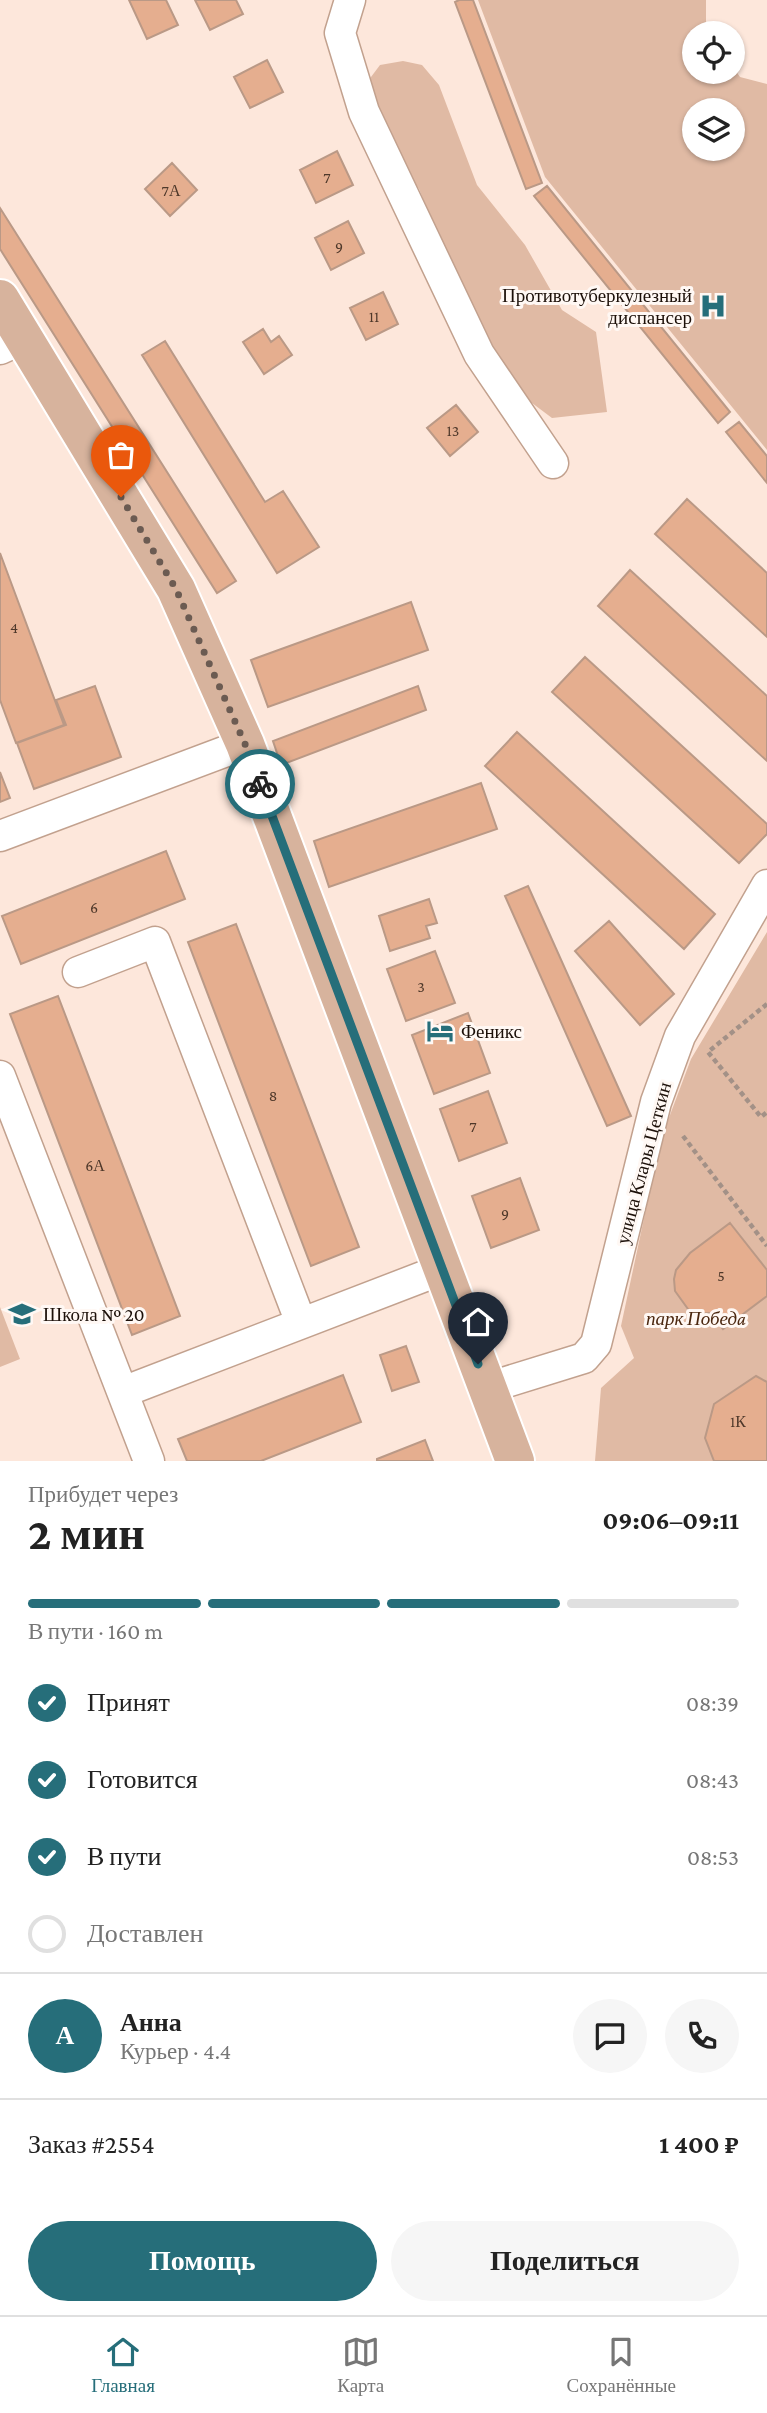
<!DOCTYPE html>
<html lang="ru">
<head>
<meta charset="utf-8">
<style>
	:root { --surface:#fff; --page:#f6f6f6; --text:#222; --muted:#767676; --line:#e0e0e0; --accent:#266e7a }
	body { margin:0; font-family:"Crimson Pro",serif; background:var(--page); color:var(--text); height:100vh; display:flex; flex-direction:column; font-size:26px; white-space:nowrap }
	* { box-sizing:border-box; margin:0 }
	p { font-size:23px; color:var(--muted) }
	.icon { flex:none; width:38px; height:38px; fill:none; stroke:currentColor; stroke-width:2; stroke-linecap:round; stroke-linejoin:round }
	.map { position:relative; height:1461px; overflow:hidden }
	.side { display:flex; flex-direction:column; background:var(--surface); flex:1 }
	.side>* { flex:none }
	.buttons { position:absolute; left:682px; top:21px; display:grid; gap:14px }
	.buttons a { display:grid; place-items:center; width:63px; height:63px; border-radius:50%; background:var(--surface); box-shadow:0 2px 5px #0004; font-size:35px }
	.pin { position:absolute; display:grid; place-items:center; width:60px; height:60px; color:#fff; margin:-72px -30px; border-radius:50% 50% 50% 0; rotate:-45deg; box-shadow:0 0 7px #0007 }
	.pin .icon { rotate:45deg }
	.courier { position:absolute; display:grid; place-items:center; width:70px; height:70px; margin:-35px; border:5px solid #266e7a; border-radius:50%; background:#fff; color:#222; box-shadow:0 2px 9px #0007 }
	.head em { font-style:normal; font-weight:700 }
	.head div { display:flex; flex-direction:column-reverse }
	.head { display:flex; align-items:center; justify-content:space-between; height:119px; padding:0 28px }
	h1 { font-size:46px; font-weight:700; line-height:52px }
	.bar { display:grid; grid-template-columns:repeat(4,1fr); gap:10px 7px; align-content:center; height:84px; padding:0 28px }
	.bar i { height:9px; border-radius:5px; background:var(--line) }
	.bar .active { background:var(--accent) }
	.bar p { grid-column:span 4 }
	.line { display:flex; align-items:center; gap:18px; padding:0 28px; border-top:2px solid var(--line) }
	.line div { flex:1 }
	.round { display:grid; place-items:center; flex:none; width:74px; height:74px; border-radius:37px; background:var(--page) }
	ol { padding:0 28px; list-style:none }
	li { display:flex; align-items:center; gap:21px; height:77px }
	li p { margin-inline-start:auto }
	li .icon { padding:7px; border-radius:50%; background:var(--accent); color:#fff; stroke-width:4 }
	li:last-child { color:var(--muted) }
	li i { width:38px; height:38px; border:4px solid var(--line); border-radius:50% }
	.primary-button { display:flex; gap:14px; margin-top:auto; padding:14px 28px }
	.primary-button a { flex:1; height:80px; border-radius:42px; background:var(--accent); color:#fff; font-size:28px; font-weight:700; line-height:80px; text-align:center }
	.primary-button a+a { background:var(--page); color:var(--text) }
	.menu { display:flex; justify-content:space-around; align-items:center; height:98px; border-top:2px solid var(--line); background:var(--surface); font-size:19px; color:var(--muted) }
	.menu a { display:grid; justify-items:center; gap:4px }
	.menu .active { color:var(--accent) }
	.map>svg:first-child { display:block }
	.green { fill:#e0baa4; fill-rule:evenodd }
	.building { fill:#e5ae8f; stroke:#ba9986; stroke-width:2 }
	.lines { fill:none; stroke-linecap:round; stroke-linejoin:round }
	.minor-casing { stroke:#c2a18e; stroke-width:33 }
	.major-casing { stroke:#fff; stroke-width:42 }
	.path { stroke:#a39187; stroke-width:4.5; stroke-dasharray:5 3.5; stroke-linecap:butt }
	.minor { stroke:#fff; stroke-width:30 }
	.major { stroke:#d7b39d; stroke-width:38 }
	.done { stroke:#6b5b52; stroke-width:7; stroke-dasharray:0 12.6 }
	.route { stroke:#266e7a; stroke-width:9 }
	.labels { text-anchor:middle; stroke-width:6; stroke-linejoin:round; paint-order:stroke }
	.number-label { font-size:16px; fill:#4e382a }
	.poi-label { font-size:19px; fill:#1c1009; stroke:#fff8f4; text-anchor:start }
	.street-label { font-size:19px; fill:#1c1009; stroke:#fff8f4 }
	.park-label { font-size:19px; font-style:italic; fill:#4b270f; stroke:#fff8f4 }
</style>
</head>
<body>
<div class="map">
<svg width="767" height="1461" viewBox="0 0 767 1461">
	<rect width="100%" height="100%" fill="#fde7db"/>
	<path class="green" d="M478 0H706V23L713 33H695V72H733V67L740 77 767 84V450L545 177ZM733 110V149H695V110Z
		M403 61 422 65 439 85 477 185 525 245 562 310 596 332 607 412 552 418 516 391 480 333 419 189 379 132 368 81 380 65Z
		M767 932V1461H595L601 1388 634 1358 621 1326 661 1139 691 1059Z
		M0 1307 20 1359 0 1367Z"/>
	<path class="building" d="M129 0H166L178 25 147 39Z
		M195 0H236L243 14 210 30Z
		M459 0H473L542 183 526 189 455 2Z
		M267 60 283 92 250 108 234 77Z
		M337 151 353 185 316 203 300 170Z
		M172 163 197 190 170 216 145 189Z
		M547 186 730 412 718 423 534 196Z
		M0 208 236 581 217 593 0 249Z
		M348 221 364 253 331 270 315 238Z
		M383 292 398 324 366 340 350 308Z
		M263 329 271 342 279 336 292 355 264 374 243 342Z
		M165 341 265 502 283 491 319 547 277 573 142 355Z
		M456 405 478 432 450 456 427 428Z
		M739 422 767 456V483L726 432Z
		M687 499 767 573V637L655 534Z
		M0 553 64 725 16 743 0 700Z
		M630 570 767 696V761L598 606Z
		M411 602 428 650 268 707 251 660Z
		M585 657 767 824V834L739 863 552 692Z
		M95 686 121 757 34 789 17 743 66 725 56 700Z
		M418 686 426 710 281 765 273 741Z
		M517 732 715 914 684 949 485 766Z
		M0 772 10 798 0 802Z
		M481 783 497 829 329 887 314 841Z
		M166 851 185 899 21 964 2 916Z
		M528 886 631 1116 607 1126 505 896Z
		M429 899 437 923 426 926 430 938 390 951 379 916Z
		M609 921 674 994 640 1025 575 951Z
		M236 924 359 1247 311 1266 188 942Z
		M435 951 455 1003 406 1021 387 969Z
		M58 996 180 1316 132 1335 10 1014Z
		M468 1013 490 1073 434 1094 412 1035Z
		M488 1091 507 1143 459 1161 440 1109Z
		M520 1178 539 1230 491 1248 472 1196Z
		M730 1223 767 1270V1296L723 1329 710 1313 697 1314 688 1309 675 1291 674 1279 676 1270 690 1253Z
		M406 1346 419 1382 392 1391 380 1355Z
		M343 1375 361 1422 261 1461H187L178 1439Z
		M756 1376 767 1382V1461H714L705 1438 714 1404Z
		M425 1440 433 1461H377V1459Z"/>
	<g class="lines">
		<g class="minor-casing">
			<path id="minor" d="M350 0 340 33 364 112 479 354 553 463
				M0 349 24 338
				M0 836 245 744
				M78 972 155 942 301 1323
				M0 1076 149 1461
				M487 1388 584 1358 596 1344 656 1102 680 1036 767 885
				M123 1392 443 1269"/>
		</g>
		<g class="major-casing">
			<path id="major" d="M0 299 176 589 245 744 515 1461"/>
		</g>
		<path class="path" d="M767 1004 708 1052 761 1117 767 1112
			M683 1136 767 1246"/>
		<use href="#minor" class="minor"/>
		<use href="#major" class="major"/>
	</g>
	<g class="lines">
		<path class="done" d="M121 497 176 589 245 744 260 784"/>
		<path class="route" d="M260 784 478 1364"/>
	</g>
	<defs>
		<g id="hospital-bare" transform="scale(2.1)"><path d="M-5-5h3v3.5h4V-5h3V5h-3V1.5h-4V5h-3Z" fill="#266e7a" stroke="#fff8f4" stroke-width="2.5" paint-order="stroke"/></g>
		<g id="hotel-bare" transform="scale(2.1)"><path d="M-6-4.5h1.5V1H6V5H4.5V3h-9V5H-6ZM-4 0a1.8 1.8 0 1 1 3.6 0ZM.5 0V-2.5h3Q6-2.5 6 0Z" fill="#266e7a" stroke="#fff8f4" stroke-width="2.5" paint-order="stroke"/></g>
		<g id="school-bare" transform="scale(2.1)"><path d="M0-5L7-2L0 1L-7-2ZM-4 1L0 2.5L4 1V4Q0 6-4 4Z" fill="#266e7a" stroke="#fff8f4" stroke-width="2.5" paint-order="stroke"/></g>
	</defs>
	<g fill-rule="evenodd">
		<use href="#hospital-bare" x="713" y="306"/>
		<use href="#hotel-bare" x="440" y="1031"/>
		<use href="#school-bare" x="22" y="1314"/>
	</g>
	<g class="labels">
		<g class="number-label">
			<text x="327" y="183">7</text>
			<text x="171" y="196">7А</text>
			<text x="339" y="252">9</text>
			<text x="374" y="322">11</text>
			<text x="453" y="436">13</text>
			<text x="14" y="633">4</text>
			<text x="94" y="913">6</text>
			<text x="421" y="992">3</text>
			<text x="273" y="1101">8</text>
			<text x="473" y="1132">7</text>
			<text x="95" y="1171">6А</text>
			<text x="505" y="1219">9</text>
			<text x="721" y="1281">5</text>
			<text x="738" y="1427">1К</text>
		</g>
		<g class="poi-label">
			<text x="692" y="302" text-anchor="end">Противотуберкулезный<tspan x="692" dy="22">диспансер</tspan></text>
			<text x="461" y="1038">Феникс</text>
			<text x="43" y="1321">Школа № 20</text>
		</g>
		<g class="street-label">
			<text transform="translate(643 1163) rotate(-75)" y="7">улица Клары Цеткин</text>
		</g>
		<g class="park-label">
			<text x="696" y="1325">парк Победa</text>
		</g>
	</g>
</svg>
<div class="buttons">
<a><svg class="icon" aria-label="locate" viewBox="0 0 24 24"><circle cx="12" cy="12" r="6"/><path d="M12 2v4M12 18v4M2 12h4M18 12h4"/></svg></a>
<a><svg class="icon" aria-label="layers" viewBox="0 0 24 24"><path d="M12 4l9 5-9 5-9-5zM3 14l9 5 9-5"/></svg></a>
</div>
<div class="pin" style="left:121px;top:497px;background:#ea580c"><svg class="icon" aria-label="bag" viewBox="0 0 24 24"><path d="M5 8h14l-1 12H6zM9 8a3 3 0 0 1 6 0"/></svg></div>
<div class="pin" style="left:478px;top:1364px;background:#1f2937"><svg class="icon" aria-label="home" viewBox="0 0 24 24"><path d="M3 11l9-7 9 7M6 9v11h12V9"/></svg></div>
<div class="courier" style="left:260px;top:784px"><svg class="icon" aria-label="bike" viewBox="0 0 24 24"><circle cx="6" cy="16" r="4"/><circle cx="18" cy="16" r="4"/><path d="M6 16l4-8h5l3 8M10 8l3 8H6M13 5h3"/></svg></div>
</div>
<section class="side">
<div class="head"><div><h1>2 мин</h1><p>Прибудет через</p></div><em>09:06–09:11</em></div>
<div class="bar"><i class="active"></i><i class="active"></i><i class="active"></i><i></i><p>В пути · 160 m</p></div>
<ol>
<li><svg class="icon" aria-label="check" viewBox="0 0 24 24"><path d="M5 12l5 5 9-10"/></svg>Принят<p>08:39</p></li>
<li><svg class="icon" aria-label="check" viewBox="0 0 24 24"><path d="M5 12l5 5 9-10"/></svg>Готовится<p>08:43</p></li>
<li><svg class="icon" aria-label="check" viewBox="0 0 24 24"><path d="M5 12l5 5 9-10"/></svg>В пути<p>08:53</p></li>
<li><i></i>Доставлен</li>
</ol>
<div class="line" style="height:126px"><b class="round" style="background:var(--accent);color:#fff">А</b><div><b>Анна</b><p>Курьер · 4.4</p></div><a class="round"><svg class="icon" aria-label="chat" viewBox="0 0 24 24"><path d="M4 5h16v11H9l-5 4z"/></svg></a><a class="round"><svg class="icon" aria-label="phone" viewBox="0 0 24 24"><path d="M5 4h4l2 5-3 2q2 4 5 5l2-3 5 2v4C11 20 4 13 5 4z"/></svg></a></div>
<div class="line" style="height:91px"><div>Заказ #2554</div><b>1 400 ₽</b></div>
<div class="primary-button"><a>Помощь</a><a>Поделиться</a></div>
</section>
<nav class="menu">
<a class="active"><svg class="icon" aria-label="home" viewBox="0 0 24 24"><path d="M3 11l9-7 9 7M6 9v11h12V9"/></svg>Главная</a>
<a><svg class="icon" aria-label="map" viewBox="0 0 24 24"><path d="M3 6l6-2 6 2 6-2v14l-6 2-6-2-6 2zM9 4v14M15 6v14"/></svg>Карта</a>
<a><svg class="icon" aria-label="saved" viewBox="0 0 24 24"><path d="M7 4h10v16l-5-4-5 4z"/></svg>Сохранённые</a>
</nav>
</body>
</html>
